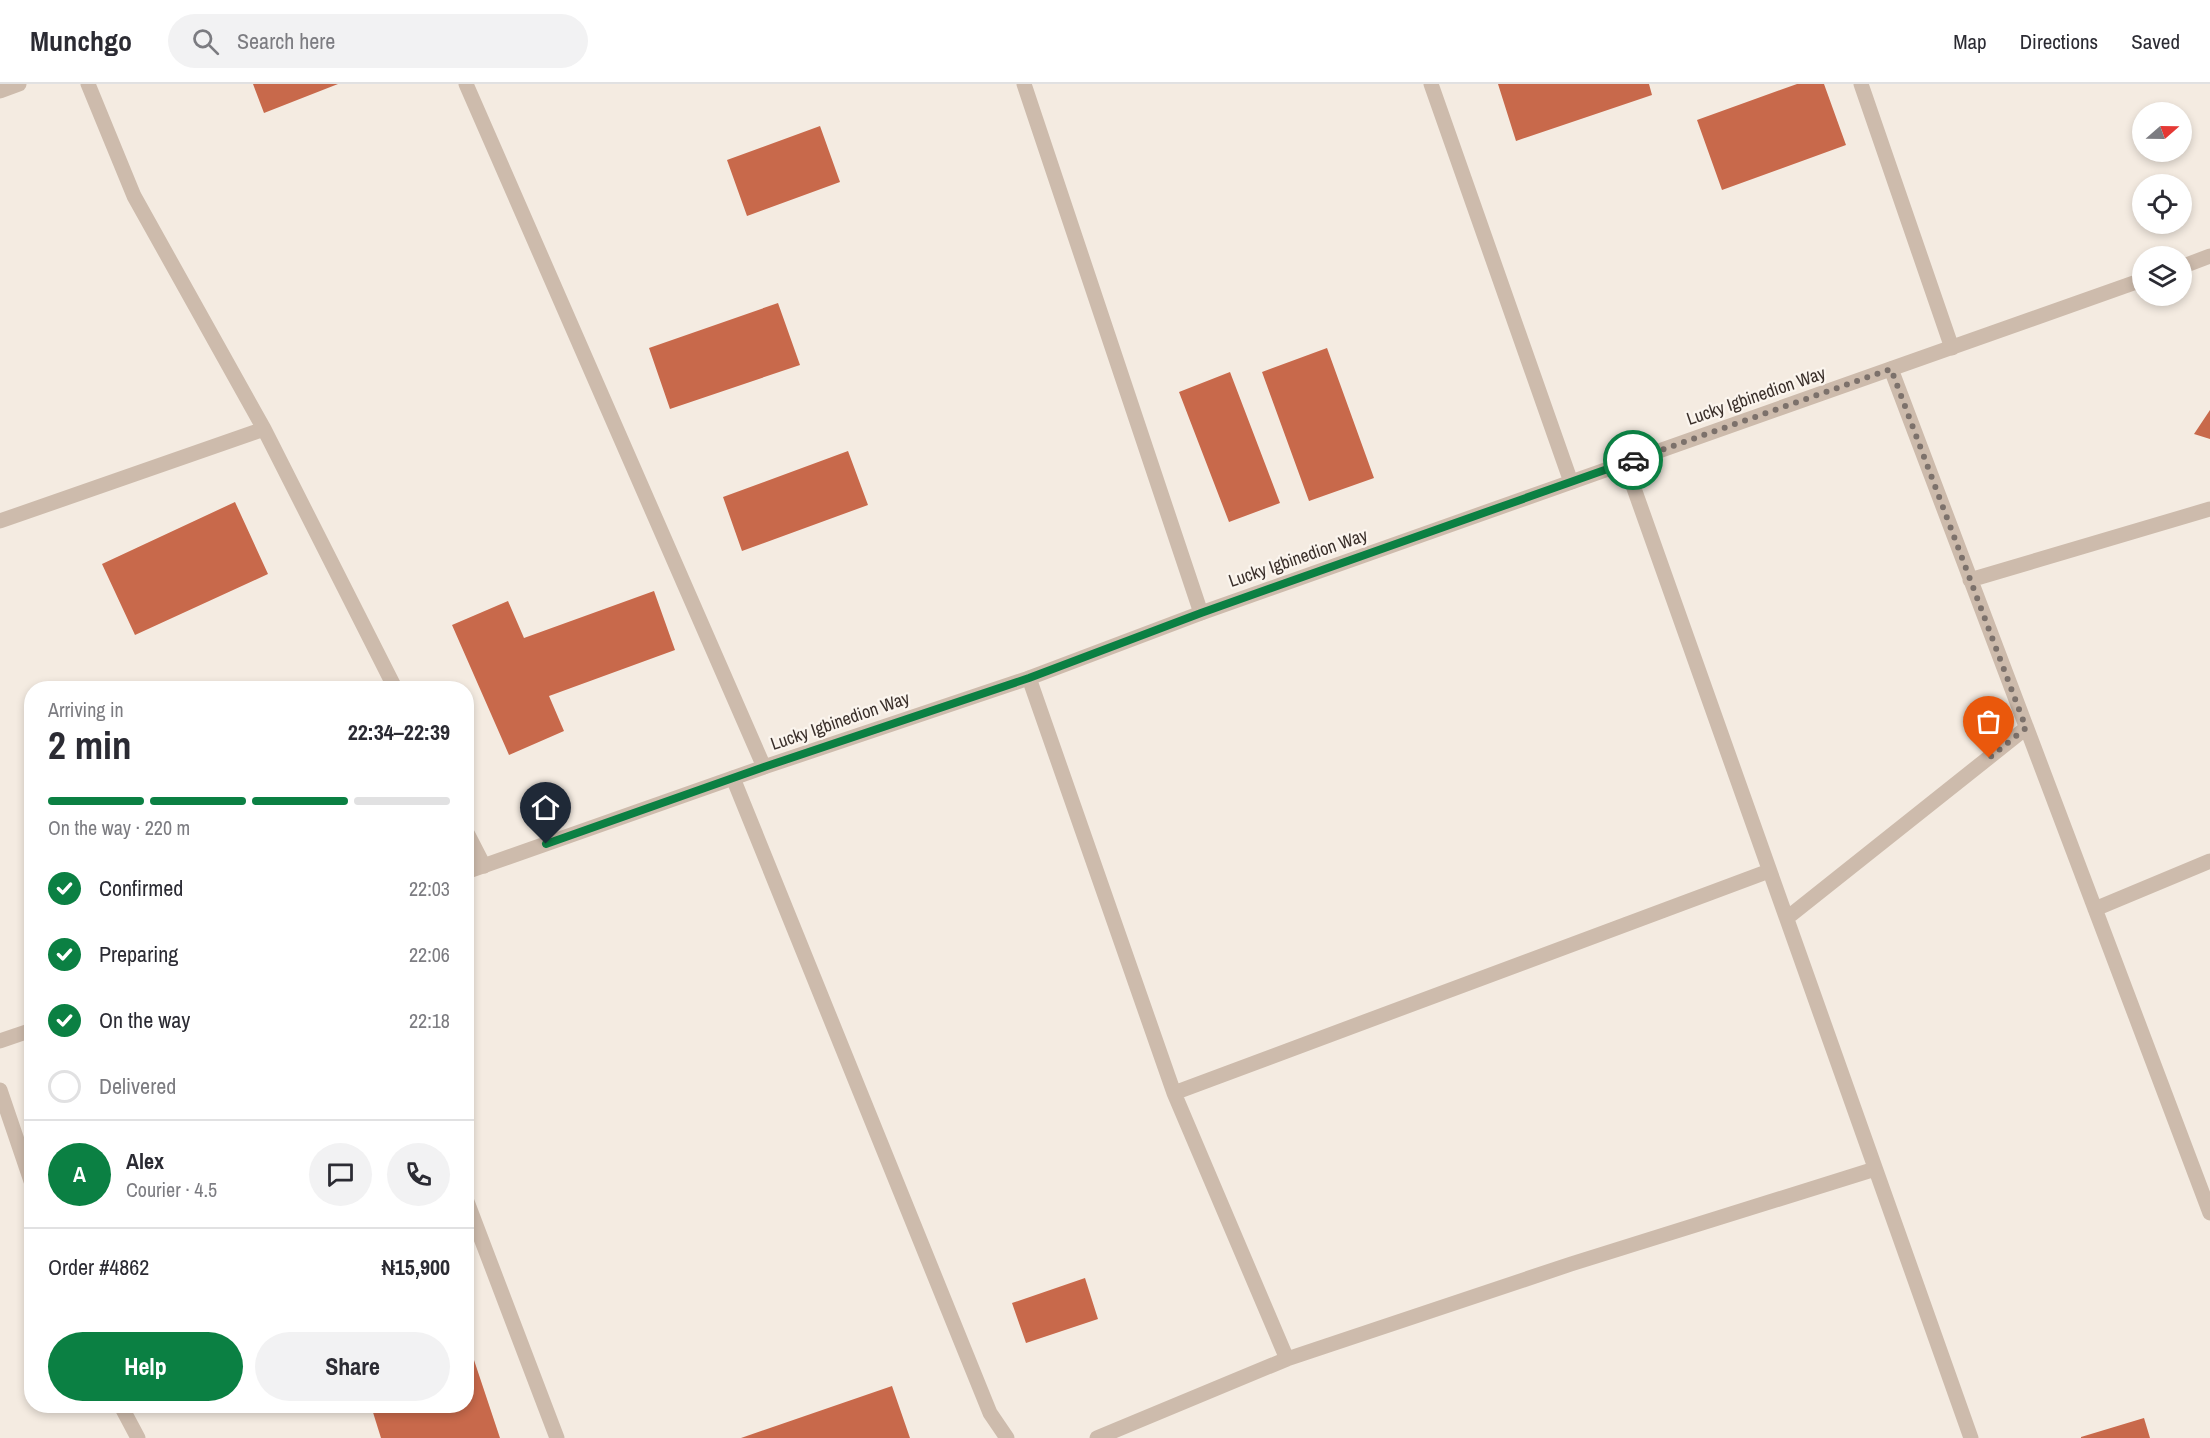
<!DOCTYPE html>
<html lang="en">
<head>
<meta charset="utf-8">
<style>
	:root { --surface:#fff; --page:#f2f2f3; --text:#2b2b33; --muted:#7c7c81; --line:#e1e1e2; --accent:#0b8043 }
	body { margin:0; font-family:"Archivo Narrow",sans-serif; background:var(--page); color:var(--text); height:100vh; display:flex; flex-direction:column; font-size:22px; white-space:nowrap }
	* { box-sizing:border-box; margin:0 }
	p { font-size:20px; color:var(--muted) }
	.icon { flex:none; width:33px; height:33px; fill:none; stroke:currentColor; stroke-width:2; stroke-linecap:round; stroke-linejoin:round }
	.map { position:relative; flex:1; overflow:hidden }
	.drawer { position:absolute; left:24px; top:597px; width:450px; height:732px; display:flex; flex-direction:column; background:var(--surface); border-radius:24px; box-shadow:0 3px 9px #0003 }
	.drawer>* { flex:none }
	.needle { width:39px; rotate:70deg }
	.buttons { position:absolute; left:2132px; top:18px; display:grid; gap:12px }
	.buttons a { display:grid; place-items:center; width:60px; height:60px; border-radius:50%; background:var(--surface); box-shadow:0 3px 9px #0003; font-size:30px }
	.pin { position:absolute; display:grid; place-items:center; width:51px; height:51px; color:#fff; margin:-62px -26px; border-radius:50% 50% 50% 0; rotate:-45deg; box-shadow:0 0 6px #0007 }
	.pin .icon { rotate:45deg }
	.courier { position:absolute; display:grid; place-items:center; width:60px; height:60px; margin:-30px; border:4px solid #0b8043; border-radius:50%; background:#fff; color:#222; box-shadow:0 2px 8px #0007 }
	.summary em { font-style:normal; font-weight:700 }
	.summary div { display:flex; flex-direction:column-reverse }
	.summary { display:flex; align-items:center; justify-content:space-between; height:102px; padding:0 24px }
	h1 { font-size:39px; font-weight:700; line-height:45px }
	.bar { display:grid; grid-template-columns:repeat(4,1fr); gap:9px 6px; align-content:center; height:72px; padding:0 24px }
	.bar i { height:8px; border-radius:4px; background:var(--line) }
	.bar .active { background:var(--accent) }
	.bar p { grid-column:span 4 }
	.line { display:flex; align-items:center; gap:15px; padding:0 24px; border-top:2px solid var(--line) }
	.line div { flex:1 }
	.round { display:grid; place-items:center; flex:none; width:63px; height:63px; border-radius:32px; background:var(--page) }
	ol { padding:0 24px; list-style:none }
	li { display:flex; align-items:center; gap:18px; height:66px }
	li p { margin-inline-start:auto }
	li .icon { padding:6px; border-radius:50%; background:var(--accent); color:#fff; stroke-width:4 }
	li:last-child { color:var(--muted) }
	li i { width:33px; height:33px; border:3px solid var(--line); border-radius:50% }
	.primary-button { display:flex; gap:12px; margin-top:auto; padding:12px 24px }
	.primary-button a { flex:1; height:69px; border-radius:36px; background:var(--accent); color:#fff; font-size:24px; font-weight:700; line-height:69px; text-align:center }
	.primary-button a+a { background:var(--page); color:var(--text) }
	header { display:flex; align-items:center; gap:36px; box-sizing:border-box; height:84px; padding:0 30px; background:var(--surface); border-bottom:2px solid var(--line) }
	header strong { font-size:28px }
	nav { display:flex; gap:33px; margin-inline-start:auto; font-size:21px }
	.search { width:420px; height:54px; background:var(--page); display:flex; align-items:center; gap:15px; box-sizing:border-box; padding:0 21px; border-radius:33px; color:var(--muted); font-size:22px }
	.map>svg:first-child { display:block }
	.building { fill:#c8694b }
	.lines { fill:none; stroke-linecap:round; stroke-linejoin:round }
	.minor { stroke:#cdbbac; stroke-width:15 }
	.tertiary { stroke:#cdbbac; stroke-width:15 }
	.done { stroke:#7c716b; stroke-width:6; stroke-dasharray:0 10.8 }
	.route { stroke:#0b8043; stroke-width:8 }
	.labels { text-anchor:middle; stroke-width:4.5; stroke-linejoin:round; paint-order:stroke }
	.street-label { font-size:18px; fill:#3b302b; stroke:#fbf5ee }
</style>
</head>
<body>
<header>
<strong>Munchgo</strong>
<div class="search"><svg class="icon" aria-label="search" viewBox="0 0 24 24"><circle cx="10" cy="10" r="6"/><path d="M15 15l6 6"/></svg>Search here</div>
<nav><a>Map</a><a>Directions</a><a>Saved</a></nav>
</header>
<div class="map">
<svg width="2210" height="1354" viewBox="0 0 2210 1354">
	<rect width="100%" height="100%" fill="#f4ebe1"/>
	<path class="building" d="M253 0H338L264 29Z
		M1498 0H1649L1652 11 1516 57Z
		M1797 0H1824L1846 61 1722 106 1697 36Z
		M820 42 840 98 747 132 727 76Z
		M778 219 800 281 670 325 649 264Z
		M1327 264 1374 394 1309 417 1262 288Z
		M1230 288 1280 419 1229 438 1179 308Z
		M2210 326V355L2194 350Z
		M848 367 868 421 742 467 723 413Z
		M235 418 268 490 135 551 102 480Z
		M654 507 675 566 549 612 564 647 509 671 452 541 508 517 524 554Z
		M1085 1194 1098 1235 1026 1259 1012 1219Z
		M474 1276 500 1354H381L371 1322H466V1279Z
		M892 1302 910 1354H741Z
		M2144 1334 2150 1354H2081V1353Z"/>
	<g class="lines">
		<path class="minor" d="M88 0 134 112 264 345 395 604
			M466 0 764 683
			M1024 0 1201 529
			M1431 0 1571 398
			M1861 0 1952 264
			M0 7 19 0
			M1891 285 2210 1129
			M1625 379 1971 1354
			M0 437 264 345
			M1970 496 2210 425
			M1029 594 1174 1009 1287 1275 1571 1180 1875 1085
			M733 694 990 1329 1007 1354
			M466 747 484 782
			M2095 825 2210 777
			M1787 834 2026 644
			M0 1006 32 1100
			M1174 1009 1769 787
			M466 1115 557 1354
			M121 1322 138 1354
			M1097 1354 1287 1275"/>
		<path class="tertiary" d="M2181 183 2210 172
			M466 788 764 683 1029 594 1201 529 2142 196
			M0 957 32 946"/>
	</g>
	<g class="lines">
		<path class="done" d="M1633 376 1891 285 2026 644 1989 674"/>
		<path class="route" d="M546 760 764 683 1029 594 1201 529 1633 376"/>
	</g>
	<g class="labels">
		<g class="street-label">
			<text transform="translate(1756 312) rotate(-19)" y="6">Lucky Igbinedion Way</text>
			<text transform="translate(1298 474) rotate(-19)" y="6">Lucky Igbinedion Way</text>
			<text transform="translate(840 637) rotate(-19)" y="6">Lucky Igbinedion Way</text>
		</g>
	</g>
</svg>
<div class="buttons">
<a><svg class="needle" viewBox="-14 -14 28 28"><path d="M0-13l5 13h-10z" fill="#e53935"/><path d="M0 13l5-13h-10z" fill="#7c7c81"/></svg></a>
<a><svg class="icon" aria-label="locate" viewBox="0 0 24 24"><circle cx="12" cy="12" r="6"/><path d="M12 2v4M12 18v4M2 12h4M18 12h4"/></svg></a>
<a><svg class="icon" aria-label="layers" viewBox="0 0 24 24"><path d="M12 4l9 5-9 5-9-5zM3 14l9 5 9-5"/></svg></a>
</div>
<div class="pin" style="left:1989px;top:674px;background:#ea580c"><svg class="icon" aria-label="bag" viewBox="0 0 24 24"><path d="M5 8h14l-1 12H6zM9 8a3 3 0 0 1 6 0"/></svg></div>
<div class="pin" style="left:546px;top:760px;background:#1f2937"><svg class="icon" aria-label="home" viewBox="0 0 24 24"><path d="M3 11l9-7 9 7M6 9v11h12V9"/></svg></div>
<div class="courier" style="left:1633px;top:376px"><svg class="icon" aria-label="car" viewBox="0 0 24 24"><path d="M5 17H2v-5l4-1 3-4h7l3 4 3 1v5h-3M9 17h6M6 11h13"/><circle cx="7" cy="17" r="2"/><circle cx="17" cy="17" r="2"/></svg></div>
<section class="drawer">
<div class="summary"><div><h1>2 min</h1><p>Arriving in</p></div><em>22:34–22:39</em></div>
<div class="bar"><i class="active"></i><i class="active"></i><i class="active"></i><i></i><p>On the way · 220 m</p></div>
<ol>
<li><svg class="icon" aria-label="check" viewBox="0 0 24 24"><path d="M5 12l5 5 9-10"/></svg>Confirmed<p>22:03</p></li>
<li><svg class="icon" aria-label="check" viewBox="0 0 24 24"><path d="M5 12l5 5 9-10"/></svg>Preparing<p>22:06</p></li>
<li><svg class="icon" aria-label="check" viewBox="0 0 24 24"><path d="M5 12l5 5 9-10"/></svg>On the way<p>22:18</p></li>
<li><i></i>Delivered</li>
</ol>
<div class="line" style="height:108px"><b class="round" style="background:var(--accent);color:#fff">A</b><div><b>Alex</b><p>Courier · 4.5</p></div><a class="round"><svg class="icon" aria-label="chat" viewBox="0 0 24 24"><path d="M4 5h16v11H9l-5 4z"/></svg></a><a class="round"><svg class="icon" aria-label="phone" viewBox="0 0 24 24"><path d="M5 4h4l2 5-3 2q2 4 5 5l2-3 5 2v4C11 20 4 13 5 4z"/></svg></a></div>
<div class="line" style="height:78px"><div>Order #4862</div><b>₦15,900</b></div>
<div class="primary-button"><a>Help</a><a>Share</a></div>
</section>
</div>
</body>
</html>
